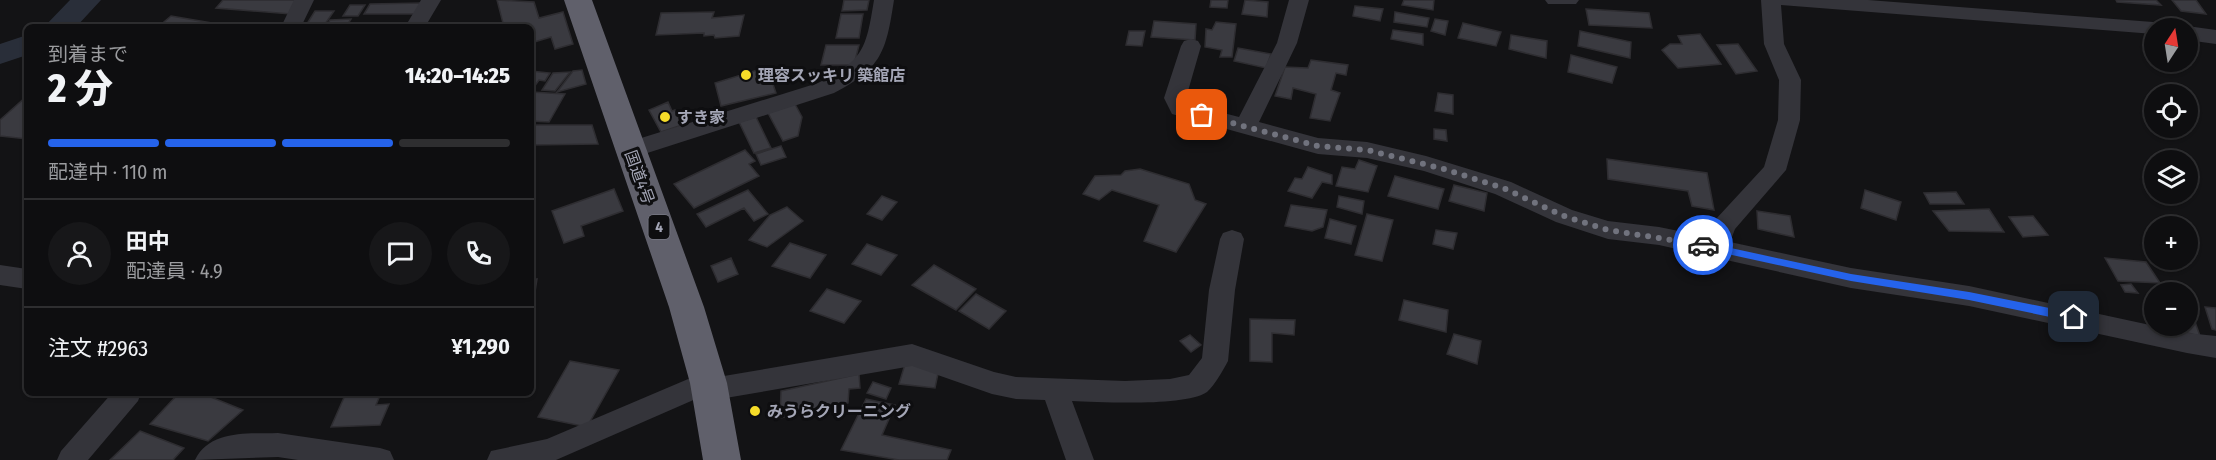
<!DOCTYPE html>
<html lang="ja">
<head>
<meta charset="utf-8">
<style>
	:root { --surface:#0e0e10; --page:#171719; --text:#f1f3f6; --muted:#9b9c9f; --line:#2e2e30; --accent:#2563eb }
	body { margin:0; font-family:"Fira Sans Condensed","Noto Sans JP",sans-serif; background:var(--page); color:var(--text); height:100vh; display:flex; flex-direction:column; font-size:22px; white-space:nowrap }
	* { box-sizing:border-box; margin:0 }
	p { font-size:20px; color:var(--muted) }
	.icon { flex:none; width:33px; height:33px; fill:none; stroke:currentColor; stroke-width:2; stroke-linecap:round; stroke-linejoin:round }
	.map { position:relative; flex:1; overflow:hidden }
	.details { position:absolute; left:24px; top:24px; width:510px; height:372px; display:flex; flex-direction:column; background:var(--surface); border-radius:9px; box-shadow:0 2px 4px #0004,0 0 0 2px var(--line) }
	.details>* { flex:none }
	.needle { width:39px; rotate:12deg }
	.fabs { position:absolute; left:2144px; top:18px; display:grid; gap:12px }
	.fabs a { display:grid; place-items:center; width:54px; height:54px; border-radius:50%; background:var(--surface); box-shadow:0 2px 4px #0004,0 0 0 2px var(--line); font-size:30px }
	.pin { position:absolute; display:grid; place-items:center; width:51px; height:51px; color:#fff; margin:-26px; border-radius:12px; box-shadow:0 3px 9px #0006 }
	.courier { position:absolute; display:grid; place-items:center; width:60px; height:60px; margin:-30px; border:4px solid #2563eb; border-radius:50%; background:#fff; color:#222; box-shadow:0 2px 8px #0007 }
	.overview em { font-style:normal; font-weight:800 }
	.overview div { display:flex; flex-direction:column-reverse }
	.overview { display:flex; align-items:center; justify-content:space-between; height:102px; padding:0 24px }
	h1 { font-size:39px; font-weight:800; line-height:45px }
	.bar { display:grid; grid-template-columns:repeat(4,1fr); gap:9px 6px; align-content:center; height:72px; padding:0 24px }
	.bar i { height:8px; border-radius:4px; background:var(--line) }
	.bar .selected { background:var(--accent) }
	.bar p { grid-column:span 4 }
	.line { display:flex; align-items:center; gap:15px; padding:0 24px; border-top:2px solid var(--line) }
	.line div { flex:1 }
	.round { display:grid; place-items:center; flex:none; width:63px; height:63px; border-radius:32px; background:var(--page) }
	.map>svg:first-child { display:block }
	.lines { fill:none; stroke-linecap:round; stroke-linejoin:round }
	.river { fill:#292e39; fill-rule:evenodd }
	.building { fill:#3a3a40; stroke:#2e2d31; stroke-width:1.5 }
	.minor { fill:#34343a; fill-rule:evenodd }
	.highway { fill:#60606b; fill-rule:evenodd }
	.route { fill:#2563eb }
	.done { stroke:#71737e; stroke-width:6; stroke-dasharray:0 10.8 }
	.poi-dot { fill:#f6dc29; stroke:#0e0e10; stroke-width:2 }
	.labels { text-anchor:middle; stroke-width:6; stroke-linejoin:round; paint-order:stroke }
	.shield { fill:#0e0e10; stroke:#777884; stroke-width:1.5 }
	.shield-label { font-size:15px; font-weight:bold; fill:#a4a6b6 }
	.poi-label { font-size:16px; font-weight:bold; fill:#a4a6b6; stroke:#0e0e10; text-anchor:start }
	.street-label { font-size:16px; fill:#a4a6b6; stroke:#0e0e10 }
</style>
</head>
<body>
<div class="map">
<svg width="2216" height="460" viewBox="0 0 2216 460">
	<rect width="100%" height="100%" fill="#131315"/>
	<g class="lines">
		<path class="river" d="M70 0H101L76 27H44Z
			M27 35V55L0 64V44Z"/>
	</g>
	<path class="building" d="M223 0H297L291 14 216 8Z
		M497 0 534 2 539 18 563 12 573 44 555 49 551 37 531 43V27H504Z
		M844 0H869L867 10 842 11Z
		M1211 0H1228L1227 8 1210 7Z
		M1245 0 1268 2 1267 17 1242 14Z
		M1404 0H1434L1433 10 1402 5Z
		M2116 0H2156L2161 5 2117 2Z
		M2172 0H2196L2206 14 2181 11Z
		M422 3 416 14H364L370 4Z
		M350 5H365L358 16H343Z
		M1355 6 1383 9 1380 21 1353 16Z
		M1586 9 1649 13 1652 28 1589 25Z
		M315 11H334L323 27H305Z
		M714 12 712 18 744 15 739 36 715 38 714 35 704 36V33L656 35 661 13Z
		M1395 12 1429 18 1427 27 1394 22Z
		M841 14H863L859 38H836Z
		M171 16 218 24 215 27H158Z
		M351 19 346 27H326L330 20Z
		M1435 19 1448 21 1445 35 1431 31Z
		M1154 21 1196 24 1195 40 1151 37Z
		M1216 22 1236 24 1232 57H1220L1222 50 1205 47 1206 29 1212 30Z
		M1463 23 1501 32 1496 46 1458 38Z
		M1393 30 1423 34V45L1391 39Z
		M1129 31H1145L1142 46 1126 45Z
		M1580 31 1631 42 1630 58 1578 46Z
		M1700 34 1721 64 1678 68 1662 50 1670 44H1682L1678 36Z
		M1511 35 1547 41 1546 58 1509 49Z
		M1738 44 1757 71 1736 74 1717 45Z
		M826 45H859L854 65H821Z
		M1238 48 1271 54 1266 68 1234 61Z
		M1571 55 1617 67 1612 83 1568 72Z
		M1311 60 1348 65 1346 75 1336 73 1331 90 1340 93 1330 121 1310 118 1316 94 1293 88 1291 99 1275 96 1285 67 1308 68Z
		M767 67 776 93 721 106 715 83Z
		M582 70 586 84 557 92 573 71Z
		M531 71 550 73 545 81 539 80 534 87H531Z
		M570 72 555 91 542 90 553 73Z
		M531 92 565 94 549 122 531 121Z
		M1438 93 1453 95V114L1435 111Z
		M27 96V139L0 136V120Z
		M668 102 672 111 675 110 682 125 661 132 649 110Z
		M795 104 802 117 798 136 783 141 768 113Z
		M756 117 771 148 754 153 739 122Z
		M531 125H592L598 144 531 145Z
		M1434 129 1446 130 1447 141 1434 139Z
		M781 146 786 157 761 165 756 154Z
		M745 150 755 161 749 164 759 176 694 208 674 184Z
		M1607 159 1707 173 1714 210 1692 206 1688 191 1608 179Z
		M1359 160 1377 166 1368 192 1336 186 1342 167 1355 169Z
		M1308 167 1332 175V184L1322 182 1312 198 1288 191 1295 178 1302 179Z
		M1140 169 1189 184 1195 200 1206 204 1176 252 1144 241 1159 205 1112 190 1099 200 1083 194 1095 176 1121 175 1125 171Z
		M1395 176 1444 189 1438 209 1388 196Z
		M1454 185 1487 193 1484 211 1449 201Z
		M614 189 623 211 581 226 584 236 564 243 552 211Z
		M748 190 768 214 754 221 744 208 706 227 697 214Z
		M1865 190 1901 202 1896 220 1861 208Z
		M1956 192 1964 204H1930L1924 193Z
		M882 196 897 202 882 220 867 214Z
		M1339 196 1364 201 1362 214 1337 207Z
		M1291 205 1327 210 1323 227 1312 231 1285 226Z
		M787 207 803 221 767 247 749 240 770 215Z
		M1989 209 2004 232 1949 231 1933 211Z
		M1757 211 1790 216 1794 237 1758 229Z
		M1367 214 1393 220 1382 261 1355 255Z
		M2033 216 2048 235 2023 237 2009 217Z
		M1330 219 1356 226 1351 244 1325 238Z
		M1436 230 1457 233 1453 249 1433 244Z
		M790 243 826 255 810 278 772 266Z
		M867 244 897 255 881 275 852 264Z
		M731 258 738 274 718 282 711 266Z
		M2105 258 2146 262 2160 283 2118 281Z
		M934 265 976 289 956 310 912 285Z
		M537 279 533 305H531V280Z
		M2131 284 2138 293 2125 292 2121 285Z
		M2158 286 2176 287 2179 292H2163Z
		M827 289 861 301 844 323 810 311Z
		M976 294 1006 311 989 329 959 311Z
		M1404 300 1448 310 1446 332 1399 320Z
		M2205 307 2216 308V330L2212 329Z
		M2187 318 2194 319 2200 336 2179 331 2177 326H2187Z
		M1250 319 1295 320 1294 335 1272 333V362L1250 361Z
		M1454 334 1481 341 1477 364 1447 354Z
		M1190 335 1201 345 1191 352 1180 341Z
		M570 361 619 370 587 427 538 417Z
		M905 364H940L935 388 899 384Z
		M859 374 860 388 849 389 848 403 780 418 781 391Z
		M873 382 891 388 886 399 867 393Z
		M179 393H201L243 410 208 441 150 424Z
		M346 393H381L376 405 389 404 380 425 331 427Z
		M866 399 895 405 882 435 951 450 947 460H899L841 450Z
		M140 431 184 448 173 460H110Z"/>
	<g class="lines">
		<path class="minor" d="M294 0H314L301 27H281Z
			M421 0H441L425 27H405Z
			M874 0H894C886 52 882 68 834 93L638 156 630 158 622 156 619 150 622 144 818 83C864 60 866 49 874 0Z
			M1289 0H1309L1297 43 1259 122 1318 138 1367 142 1426 156 1511 182 1572 210 1608 221 1659 227 1708 237 1716 219 1764 167 1778 120 1779 80 1764 44 1761 0H1868L2166 23 2169 28H2154V34L1781 5 1784 44 1801 80 1800 120 1786 170 1735 229 1730 242 1851 268 1969 286 2187 333 2216 336V358L2187 353 1969 306 1851 288 1659 245 1608 239 1556 222 1495 194 1424 171 1367 158 1318 154 1172 114 1164 98 1181 46 1184 41 1191 39 1198 41 1201 46 1186 98 1189 104 1239 117 1277 43Z
			M1545 0H1579L1576 4H1548Z
			M2187 26 2216 30V44L2187 40V28H2180Z
			M1232 230 1241 233 1244 239 1235 290 1228 361C1223 370 1215 385 1207 392 1185 407 1100 402 1072 401L1094 460H1066L1045 400 1016 399 992 394 912 366 708 401 698 398 556 460H487L491 451 547 439 707 371 716 374 718 377 912 344 994 372 1016 377 1125 381 1170 379 1189 375 1202 358 1209 290 1220 239 1223 233Z
			M0 265 27 269V289L0 285Z
			M112 393H141L138 401 88 460H57L61 451Z
			M278 433 380 448 390 451 394 460H298L278 457 195 460C210 429 249 434 278 433Z"/>
		<path class="highway" d="M564 0H592L704 307 727 383 741 460H703L690 383 669 307Z"/>
	</g>
	<path class="route" d="M1703 242 1851 274 1969 292 2074 313 2079 317 2074 322 1969 300 1851 281 1700 248V243Z"/>
	<g class="lines">
		<path class="done" d="M1202 115 1318 146 1367 150 1444 169 1503 188 1564 216 1608 230 1703 245"/>
	</g>
	<g class="poi-dot">
		<circle cx="746" cy="75" r="6"/>
		<circle cx="665" cy="117" r="6"/>
		<circle cx="755" cy="411" r="6"/>
	</g>
	<g class="labels">
		<rect class="shield" x="648.5" y="215" width="21" height="24" rx="4.5"/>
		<g class="shield-label">
			<text x="659" y="232">4</text>
		</g>
		<g class="poi-label">
			<text x="758" y="81">理容スッキリ 築館店</text>
			<text x="677" y="123">すき家</text>
			<text x="767" y="417">みうらクリーニング</text>
		</g>
		<g class="street-label">
			<text transform="translate(640 177) rotate(70)" y="6">国道4号</text>
		</g>
	</g>
</svg>
<div class="fabs">
<a><svg class="needle" viewBox="-14 -14 28 28"><path d="M0-13l5 13h-10z" fill="#e53935"/><path d="M0 13l5-13h-10z" fill="#9b9c9f"/></svg></a>
<a><svg class="icon" aria-label="locate" viewBox="0 0 24 24"><circle cx="12" cy="12" r="6"/><path d="M12 2v4M12 18v4M2 12h4M18 12h4"/></svg></a>
<a><svg class="icon" aria-label="layers" viewBox="0 0 24 24"><path d="M12 4l9 5-9 5-9-5zM3 14l9 5 9-5"/></svg></a>
<a>+</a>
<a>−</a>
</div>
<div class="pin" style="left:1202px;top:115px;background:#ea580c"><svg class="icon" aria-label="bag" viewBox="0 0 24 24"><path d="M5 8h14l-1 12H6zM9 8a3 3 0 0 1 6 0"/></svg></div>
<div class="pin" style="left:2074px;top:317px;background:#1f2937"><svg class="icon" aria-label="home" viewBox="0 0 24 24"><path d="M3 11l9-7 9 7M6 9v11h12V9"/></svg></div>
<div class="courier" style="left:1703px;top:245px"><svg class="icon" aria-label="car" viewBox="0 0 24 24"><path d="M5 17H2v-5l4-1 3-4h7l3 4 3 1v5h-3M9 17h6M6 11h13"/><circle cx="7" cy="17" r="2"/><circle cx="17" cy="17" r="2"/></svg></div>
<section class="details">
<div class="overview"><div><h1>2 分</h1><p>到着まで</p></div><em>14:20–14:25</em></div>
<div class="bar"><i class="selected"></i><i class="selected"></i><i class="selected"></i><i></i><p>配達中 · 110 m</p></div>
<div class="line" style="height:108px"><a class="round"><svg class="icon" aria-label="person" viewBox="0 0 24 24"><circle cx="12" cy="8" r="4"/><path d="M4 21q1-7 8-7t8 7"/></svg></a><div><b>田中</b><p>配達員 · 4.9</p></div><a class="round"><svg class="icon" aria-label="chat" viewBox="0 0 24 24"><path d="M4 5h16v11H9l-5 4z"/></svg></a><a class="round"><svg class="icon" aria-label="phone" viewBox="0 0 24 24"><path d="M5 4h4l2 5-3 2q2 4 5 5l2-3 5 2v4C11 20 4 13 5 4z"/></svg></a></div>
<div class="line" style="height:78px"><div>注文 #2963</div><b>¥1,290</b></div>
</section>
</div>
</body>
</html>
